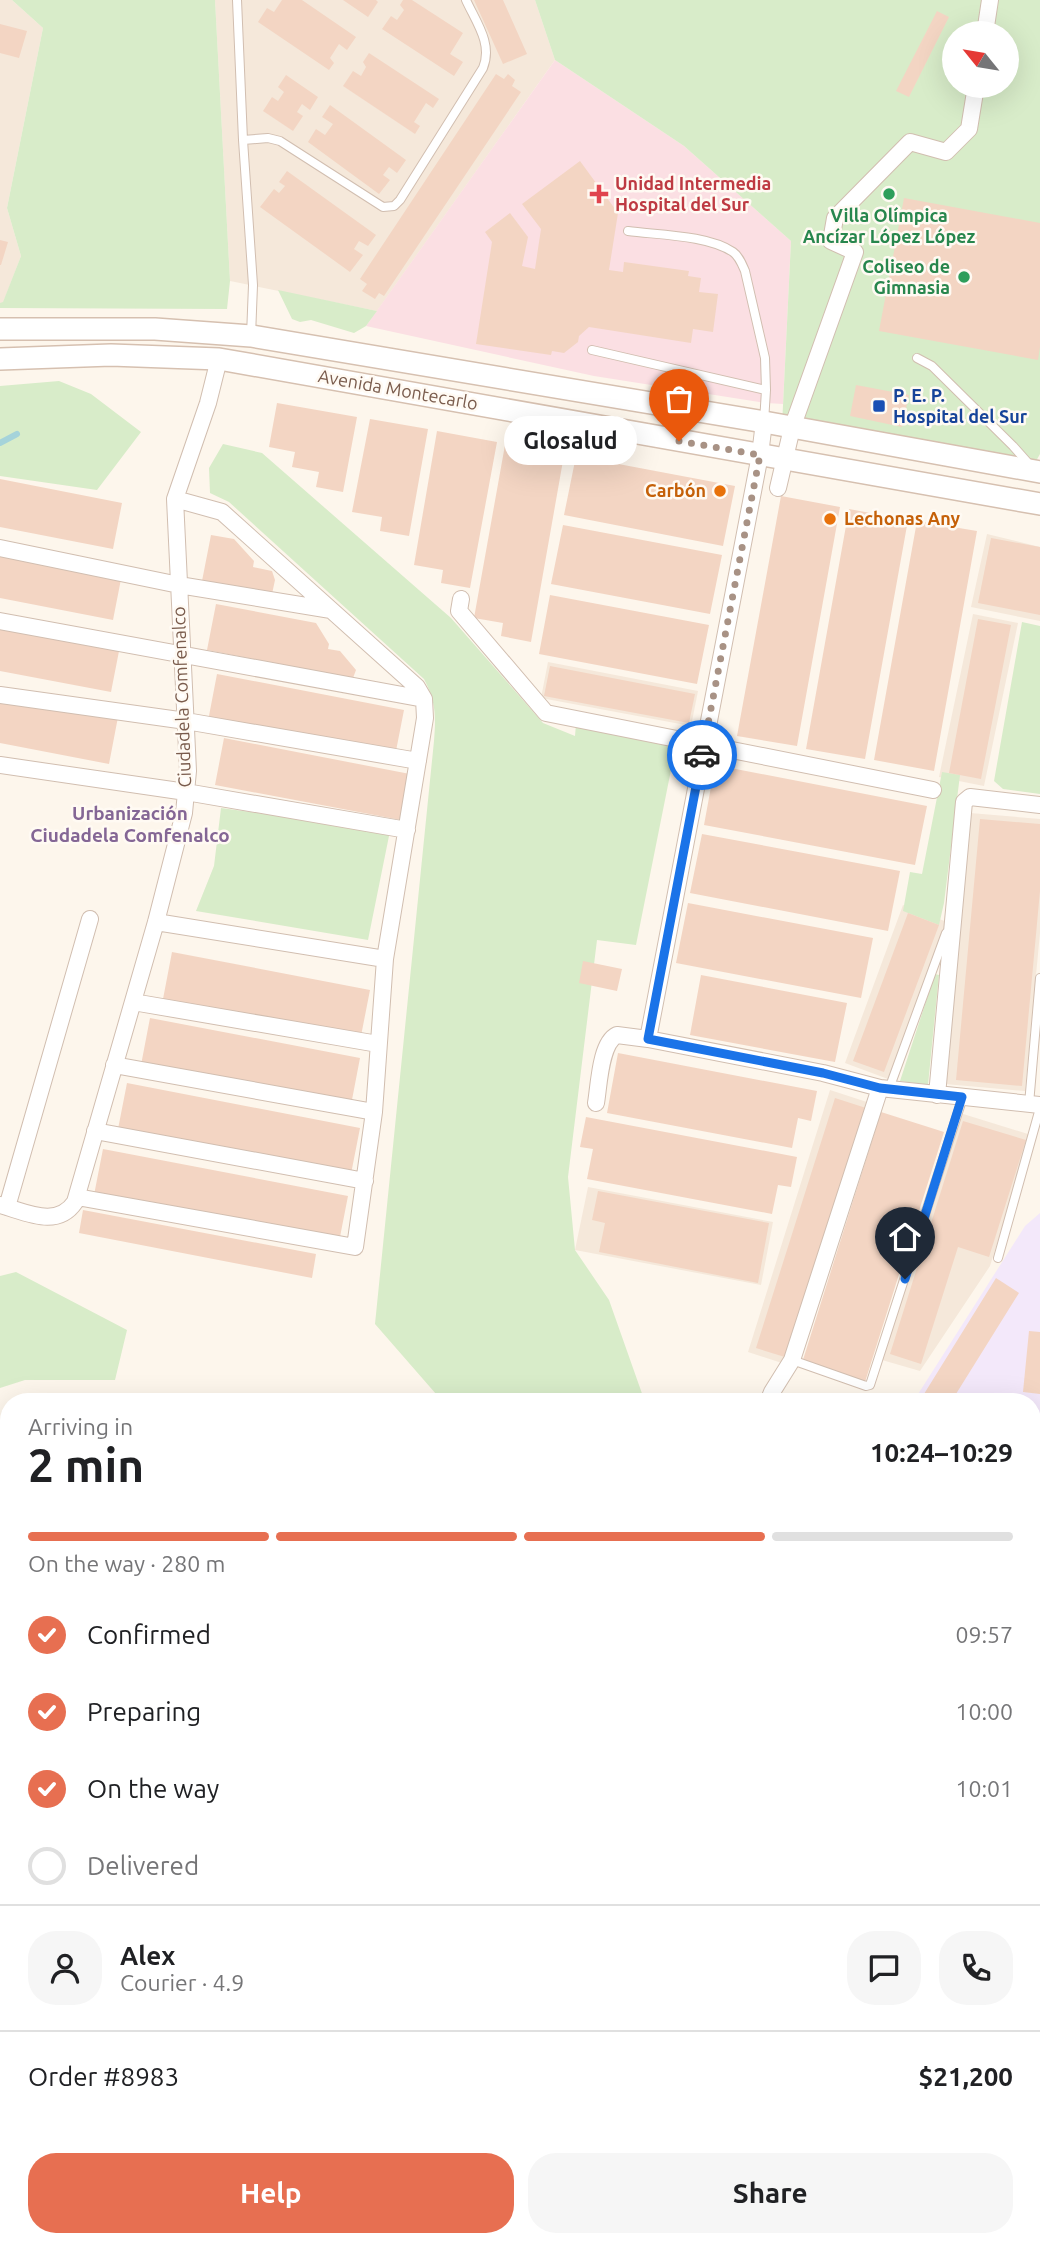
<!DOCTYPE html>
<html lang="en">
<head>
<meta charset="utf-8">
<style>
	:root { --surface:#fff; --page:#f6f6f6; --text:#202124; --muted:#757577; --line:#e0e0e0; --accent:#e76f51 }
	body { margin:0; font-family:Ubuntu,sans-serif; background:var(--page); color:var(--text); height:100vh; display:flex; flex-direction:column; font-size:26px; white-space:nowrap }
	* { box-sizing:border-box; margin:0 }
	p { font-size:23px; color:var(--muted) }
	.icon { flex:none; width:38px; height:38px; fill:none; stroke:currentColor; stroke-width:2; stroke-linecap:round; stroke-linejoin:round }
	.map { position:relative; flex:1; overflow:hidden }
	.details { position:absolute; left:0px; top:1393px; width:1041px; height:854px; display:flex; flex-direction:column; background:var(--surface); border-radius:28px 28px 0 0; box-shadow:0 7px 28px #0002 }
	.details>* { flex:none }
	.needle { width:46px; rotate:300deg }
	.controls { position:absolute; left:942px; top:21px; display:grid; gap:14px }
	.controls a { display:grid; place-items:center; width:77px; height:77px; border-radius:50%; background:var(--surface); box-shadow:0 7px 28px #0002; font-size:35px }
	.pin { position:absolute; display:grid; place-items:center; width:60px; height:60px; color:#fff; margin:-72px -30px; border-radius:50% 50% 50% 0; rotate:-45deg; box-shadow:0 0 7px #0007 }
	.pin .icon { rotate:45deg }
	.courier { position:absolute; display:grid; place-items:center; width:70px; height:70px; margin:-35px; border:5px solid #1a73e8; border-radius:50%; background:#fff; color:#222; box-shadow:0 2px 9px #0007 }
	.bubble { position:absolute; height:49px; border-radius:24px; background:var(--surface); box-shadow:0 7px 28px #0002; font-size:23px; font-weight:600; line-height:49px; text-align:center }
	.head em { font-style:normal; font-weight:600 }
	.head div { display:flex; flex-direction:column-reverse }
	.head { display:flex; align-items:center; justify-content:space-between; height:119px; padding:0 28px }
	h1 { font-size:46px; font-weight:600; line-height:52px }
	.bar { display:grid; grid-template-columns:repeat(4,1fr); gap:10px 7px; align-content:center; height:84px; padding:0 28px }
	.bar i { height:9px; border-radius:5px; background:var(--line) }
	.bar .active { background:var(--accent) }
	.bar p { grid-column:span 4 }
	.line { display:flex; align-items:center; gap:18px; padding:0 28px; border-top:2px solid var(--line) }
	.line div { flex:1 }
	.round { display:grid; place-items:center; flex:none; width:74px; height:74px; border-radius:28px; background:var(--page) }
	ol { padding:0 28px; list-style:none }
	li { display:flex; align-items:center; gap:21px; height:77px }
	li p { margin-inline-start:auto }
	li .icon { padding:7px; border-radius:50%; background:var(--accent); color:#fff; stroke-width:4 }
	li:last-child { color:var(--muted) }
	li i { width:38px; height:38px; border:4px solid var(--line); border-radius:50% }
	.button { display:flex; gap:14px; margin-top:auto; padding:14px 28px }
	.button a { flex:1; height:80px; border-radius:28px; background:var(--accent); color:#fff; font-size:28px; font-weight:600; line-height:80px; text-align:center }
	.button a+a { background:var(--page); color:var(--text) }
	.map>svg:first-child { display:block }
	.residential { fill:#f5e8da }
	.education { fill:#f3e8fa }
	.medical { fill:#fbdfe3 }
	.green { fill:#d8ecc9; fill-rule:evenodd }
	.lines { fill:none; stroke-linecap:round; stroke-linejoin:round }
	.stream { stroke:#a5d3da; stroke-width:6 }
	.building { fill:#f3d5c3 }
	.lane-casing { stroke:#d1beb0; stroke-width:10 }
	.street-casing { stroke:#d1beb0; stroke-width:18 }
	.secondary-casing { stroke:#d6c0b0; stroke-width:24 }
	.lane { stroke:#fff; stroke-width:8 }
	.street { stroke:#fff; stroke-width:16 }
	.secondary { stroke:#fff; stroke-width:21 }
	.done { stroke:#a89285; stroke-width:7; stroke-dasharray:0 12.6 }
	.route { stroke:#1a73e8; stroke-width:9 }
	.health-dot { fill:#e0444e; stroke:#fffaf3; stroke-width:2.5 }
	.leisure-dot { fill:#2e9e5b; stroke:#fffaf3; stroke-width:2.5 }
	.transit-dot { fill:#1a4fb4; stroke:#fffaf3; stroke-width:2.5 }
	.food-dot { fill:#e8710a; stroke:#fffaf3; stroke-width:2.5 }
	.labels { text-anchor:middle; stroke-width:5; stroke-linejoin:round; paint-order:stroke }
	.health-label { font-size:18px; font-weight:bold; fill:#be3a42; stroke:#fffaf3; text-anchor:start }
	.leisure-label { font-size:18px; font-weight:bold; fill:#27864d; stroke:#fffaf3 }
	.street-label { font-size:18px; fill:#7a5c4d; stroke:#fffaf3 }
	.transit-label { font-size:18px; font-weight:bold; fill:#164399; stroke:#fffaf3; text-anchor:start }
	.food-label { font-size:18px; font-weight:bold; fill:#c56008; stroke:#fffaf3; text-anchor:end }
	.neighbourhood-label { font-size:19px; font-weight:bold; fill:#846695; stroke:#fffaf3 }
</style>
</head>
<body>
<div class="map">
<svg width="1040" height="2247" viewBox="0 0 1040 2247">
	<rect width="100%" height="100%" fill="#fdf6ec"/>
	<path class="residential" d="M0 0H12L43 28 7 208 21 256 3 303H0Z
		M215 0H535L555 60 377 311 230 281Z
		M987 534 1040 547V621L971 607Z
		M973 614 1018 623 984 786 939 777Z
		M548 662 698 691 691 726 541 698Z
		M970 813 1040 819V933L1025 1091 945 1084Z
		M903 905 947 922 888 1079 845 1063Z
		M830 1090 870 1103 788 1365 748 1352Z
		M960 1113 1031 1135 990 1266 920 1371 882 1360Z
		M588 1187 773 1222 761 1285 575 1250Z
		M1040 2129V2247H912L916 2238H1032L1033 2133Z"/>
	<path class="education" d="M1040 1213V1610L1033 1613 1032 1402H913L1025 1226Z"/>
	<path class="medical" d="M555 60 684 146 791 241 783 404 766 403 594 376 366 326Z"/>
	<path class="green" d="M12 0H215L230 281 227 309 0 308V303L3 302 21 256 7 208 43 28Z
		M535 0H1040V454L1031 470 782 426 791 241 684 146 555 60ZM954 33H1006V86H954Z
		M278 290 377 311 366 326 354 333 311 320 300 322 292 319Z
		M59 381 91 394 141 432 97 490 0 476V386Z
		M223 444 262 453 451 618 543 723 575 736 576 724 676 745 636 945 597 940 568 1177 575 1250 609 1300 645 1402H443L375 1324 434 741C436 716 436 702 424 679L229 502 210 493 209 468Z
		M1022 622 1040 626V794L1003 789 994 781Z
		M942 772 960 775 944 903 939 925 903 911 910 872 922 874Z
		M221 808 390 831 368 940 196 911 214 866Z
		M935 974 939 975 928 1085 900 1081Z
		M16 1272 127 1330 115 1380H25L0 1388V1276Z
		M1040 1639V2016L1033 2022 1032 1647Z
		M0 1838 9 2001V2238H117L119 2247H0Z
		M181 2238H324L322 2247H179Z
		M438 2238H544L602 2247H428Z
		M686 2238H804L797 2247H686Z"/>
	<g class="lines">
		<path class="stream" d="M0 443 17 434
			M1032 1743 1040 1737
			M766 2247 772 2238"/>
	</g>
	<path class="building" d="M282 0H302L356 37 347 50 339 44 330 58 334 63 329 70 258 22 267 8 274 12Z
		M343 0H376L378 2 368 17Z
		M403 0H412L463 33 450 54 463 62 454 76 382 29 391 16 397 20 404 10 400 5Z
		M474 0H503L527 54 503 64Z
		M937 11 949 17 909 97 896 91Z
		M0 24 27 31 19 58 0 53Z
		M369 53 439 99 433 108 426 103 414 122 420 126 415 134 343 86 353 71 361 76 366 67 363 62Z
		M496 74 504 79 508 74 515 80 512 86 521 92 384 296 379 293 375 299 362 291 367 284 360 279Z
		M286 75 318 97 310 110 302 104 297 112 303 116 293 131 263 111 272 97 278 101 284 92 278 87Z
		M330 105 406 160 397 173 389 167 383 175 390 180 379 194 308 142 316 129 325 135 333 124 322 117Z
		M580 161 618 213 609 270 623 272 624 262 689 271 688 276 701 278 699 292 718 294 713 332 693 329 691 343 589 327 579 336 578 342 564 353 552 351 551 355 476 344 492 242 485 232 510 213 528 237 522 266 535 269 541 229 522 204Z
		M287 171 376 235 368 246 359 241 354 249 363 255 350 272 260 207 274 189 279 193 285 186 279 182Z
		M904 198 1040 223V347L1038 360 879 331Z
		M0 240 8 242 1 265H0Z
		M856 385 909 395 902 427 850 416Z
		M277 403 357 417 343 492 316 487 319 472 292 467 295 452 269 447Z
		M370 419 428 429 409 536 380 531 382 517 352 512Z
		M437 431 497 442 470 588 441 583 443 570 414 565Z
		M505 445 564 455 531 642 501 636 503 623 474 618Z
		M576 456 735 486 723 546 564 515Z
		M0 479 122 503 113 549 0 527Z
		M781 496 840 507 797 746 737 736Z
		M849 509 908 520 865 759 806 749Z
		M917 521 977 531 934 771 874 760Z
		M563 525 722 555 710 614 551 584Z
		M211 535 234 539 254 561 253 567 272 571 275 580 272 594 202 581Z
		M991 538 1040 547V615L978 603Z
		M0 551 122 574 113 620 0 598Z
		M550 595 709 625 697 684 539 654Z
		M216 604 316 623 329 644 328 649 340 651 356 670 353 678 207 650Z
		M978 619 1011 625 981 779 949 773Z
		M0 623 120 646 111 692 0 671Z
		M550 666 695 694 689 723 544 696Z
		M217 674 404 710 395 756 208 721Z
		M0 695 118 717 109 764 0 743Z
		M224 738 410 774 401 820 215 785Z
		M715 765 927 806 915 865 704 825Z
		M980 819 1040 824V891L1022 1086 956 1080Z
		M702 834 900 871 888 931 690 893Z
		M688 903 873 938 861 998 676 963Z
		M908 913 939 925 884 1072 853 1061Z
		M172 952 370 990 361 1036 163 999Z
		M583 961 622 969 617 991 579 983Z
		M701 975 847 1003 835 1062 690 1035Z
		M150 1018 360 1058 351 1105 141 1065Z
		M618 1053 817 1091 811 1121 798 1118 792 1148 607 1113Z
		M127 1083 360 1128 351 1174 118 1129Z
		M835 1098 866 1108 788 1358 756 1348Z
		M881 1112 944 1132 865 1382 802 1363Z
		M586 1117 797 1157 791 1187 778 1185 772 1214 587 1179 593 1149 580 1147Z
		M963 1121 1026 1140 989 1257 958 1247 921 1364 890 1354Z
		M103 1149 348 1196 339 1242 94 1195Z
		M598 1191 769 1223 758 1283 599 1252 605 1223 592 1220Z
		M83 1210 316 1254 312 1278 79 1233Z
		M996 1278 1019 1293 951 1402H919Z
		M1029 1331 1040 1332V1394L1023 1392Z
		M1032 1417 1040 1418V1477L1032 1476Z"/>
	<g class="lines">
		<g class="lane-casing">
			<path id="lane" d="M237 0 243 140 253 285 251 336
				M243 140 268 138 280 141 383 207 394 206 400 200 483 68C493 44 476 22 466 0
				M628 231C658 235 708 235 733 252 739 256 742 264 745 271L765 358 766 390 764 422
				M592 350 766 390
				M917 358 932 366 1013 446 1029 464
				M889 1089 946 933
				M1029 1104 1040 978
				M998 1258 1040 1108
				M792 1360 866 1386 870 1385 963 1097
				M1032 2154 1040 2155
				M925 2247 930 2238"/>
		</g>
		<g class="street-casing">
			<path id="street" d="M985 33 990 0
				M778 488 792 428 855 252 831 241 835 218 910 142 946 152 969 129 976 86
				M0 548 179 585 331 610
				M461 599 459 611 546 713 933 790
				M0 621 424 699
				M0 695 186 721 418 761
				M0 765 186 792 407 830
				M156 922 385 959
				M133 1002 378 1044
				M648 1039 760 455 764 422
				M114 1065 374 1112
				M937 1095 964 802 970 797 1040 805
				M596 1103C599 1086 600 1043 617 1035L648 1039 823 1073 880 1088 1040 1105
				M95 1131 365 1181
				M77 1197 355 1247 374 1112 385 959 425 718 424 699 417 687 222 512 175 499
				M0 1205C26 1212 57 1229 75 1202L156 922 184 813 188 771 175 499 208 403 219 359
				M7 1207 90 919
				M768 1402 772 1392 792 1360 880 1088
				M1032 2088 1040 2085
				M383 2247 387 2238
				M852 2247 856 2238
				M900 2247 905 2238"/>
		</g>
		<g class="secondary-casing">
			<path id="secondary" d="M0 329H155L251 336 764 422 1040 472
				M0 359 111 355 219 359 1040 504"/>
		</g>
		<use href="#lane" class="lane"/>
		<use href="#street" class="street"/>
		<use href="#secondary" class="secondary"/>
	</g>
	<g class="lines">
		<path class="done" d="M679 441 760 455 702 755"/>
		<path class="route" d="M702 755 648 1039 823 1073 880 1088 962 1097 905 1279"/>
	</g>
	<path class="health-dot" d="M595.5 183.5h7v7h7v7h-7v7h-7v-7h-7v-7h7z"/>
	<g class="leisure-dot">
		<circle cx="889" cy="194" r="7"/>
		<circle cx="964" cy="277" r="7"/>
	</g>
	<rect class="transit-dot" x="872" y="399" width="14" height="14" rx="3.5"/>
	<g class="food-dot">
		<circle cx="720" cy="491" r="7"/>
		<circle cx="830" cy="519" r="7"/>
	</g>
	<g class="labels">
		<g class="health-label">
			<text x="615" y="190">Unidad Intermedia<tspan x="615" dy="21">Hospital del Sur</tspan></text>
		</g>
		<g class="leisure-label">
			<text x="889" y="222">Villa Olímpica<tspan x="889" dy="21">Ancízar López López</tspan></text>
			<text x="950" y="273" text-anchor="end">Coliseo de<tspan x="950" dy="21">Gimnasia</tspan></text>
		</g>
		<g class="street-label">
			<text transform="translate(398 390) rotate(10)" y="6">Avenida Montecarlo</text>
			<text transform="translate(182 697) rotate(-92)" y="6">Ciudadela Comfenalco</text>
		</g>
		<g class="transit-label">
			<text x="893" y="402">P. E. P.<tspan x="893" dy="21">Hospital del Sur</tspan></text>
		</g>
		<g class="food-label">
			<text x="706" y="497">Carbón</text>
			<text x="844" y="525" text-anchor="start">Lechonas Any</text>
		</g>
		<g class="neighbourhood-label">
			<text x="130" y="820">Urbanización<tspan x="130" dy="22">Ciudadela Comfenalco</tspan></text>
		</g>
	</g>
</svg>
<div class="controls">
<a><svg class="needle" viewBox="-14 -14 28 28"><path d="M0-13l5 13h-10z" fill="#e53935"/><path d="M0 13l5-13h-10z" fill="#757577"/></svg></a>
</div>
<div class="pin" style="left:679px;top:441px;background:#ea580c"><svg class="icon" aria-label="bag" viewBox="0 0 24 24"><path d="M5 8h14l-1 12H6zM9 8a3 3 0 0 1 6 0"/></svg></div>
<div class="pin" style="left:905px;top:1279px;background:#1f2937"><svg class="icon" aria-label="home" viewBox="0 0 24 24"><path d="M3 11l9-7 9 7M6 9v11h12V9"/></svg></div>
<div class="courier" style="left:702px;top:755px"><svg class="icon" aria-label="car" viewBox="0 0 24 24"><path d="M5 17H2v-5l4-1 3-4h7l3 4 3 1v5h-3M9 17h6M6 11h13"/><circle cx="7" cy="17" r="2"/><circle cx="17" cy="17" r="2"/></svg></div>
<div class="bubble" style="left:504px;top:416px;width:133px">Glosalud</div>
<section class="details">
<div class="head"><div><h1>2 min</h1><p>Arriving in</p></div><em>10:24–10:29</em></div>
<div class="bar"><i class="active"></i><i class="active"></i><i class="active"></i><i></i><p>On the way · 280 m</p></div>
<ol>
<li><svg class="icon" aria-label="check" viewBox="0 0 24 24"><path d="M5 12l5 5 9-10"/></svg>Confirmed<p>09:57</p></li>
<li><svg class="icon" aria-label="check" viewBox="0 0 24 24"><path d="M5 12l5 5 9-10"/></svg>Preparing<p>10:00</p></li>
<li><svg class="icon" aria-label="check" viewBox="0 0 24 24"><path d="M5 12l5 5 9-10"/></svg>On the way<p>10:01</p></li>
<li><i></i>Delivered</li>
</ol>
<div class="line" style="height:126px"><a class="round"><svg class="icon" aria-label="person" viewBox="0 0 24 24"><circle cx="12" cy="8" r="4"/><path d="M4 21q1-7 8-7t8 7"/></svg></a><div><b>Alex</b><p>Courier · 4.9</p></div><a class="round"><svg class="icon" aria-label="chat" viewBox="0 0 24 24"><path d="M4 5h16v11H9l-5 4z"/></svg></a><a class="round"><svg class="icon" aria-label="phone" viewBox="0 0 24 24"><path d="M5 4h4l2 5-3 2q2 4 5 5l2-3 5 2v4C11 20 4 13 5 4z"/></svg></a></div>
<div class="line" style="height:91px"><div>Order #8983</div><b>$21,200</b></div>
<div class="button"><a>Help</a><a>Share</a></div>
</section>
</div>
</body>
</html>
